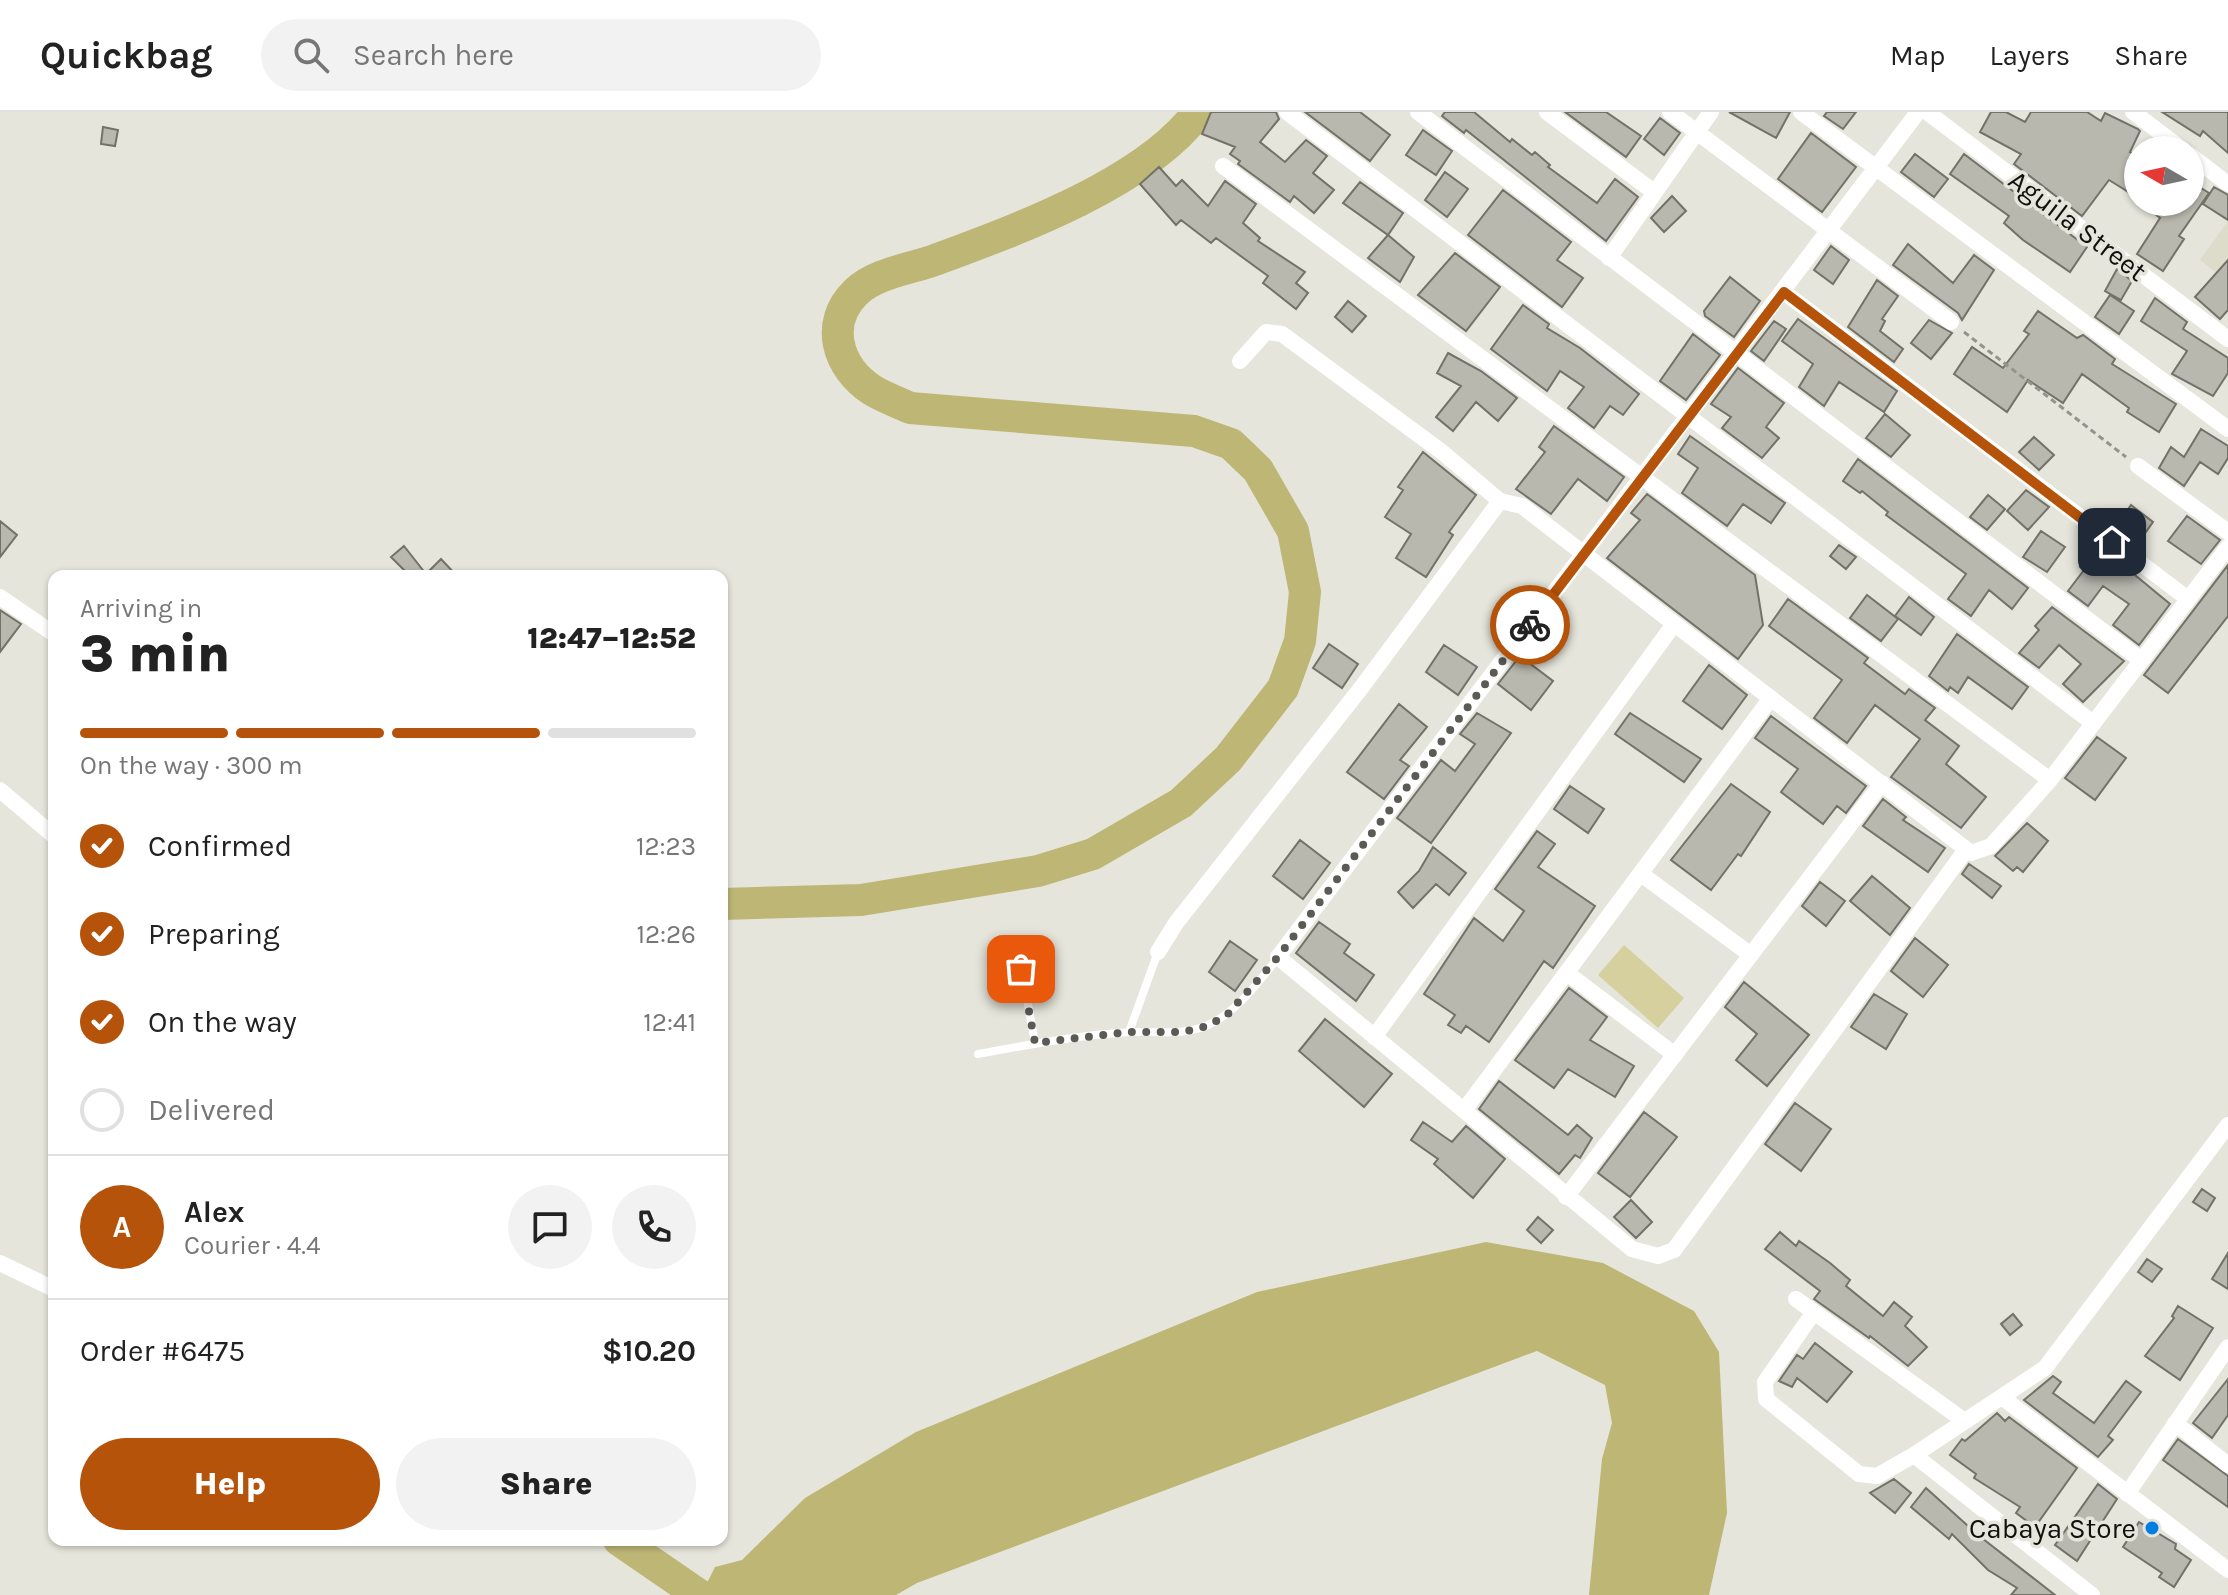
<!DOCTYPE html>
<html lang="en">
<head>
<meta charset="utf-8">
<style>
	:root { --surface:#fff; --page:#f2f2f2; --text:#222; --muted:#767676; --line:#e0e0e0; --accent:#b45309 }
	body { margin:0; font-family:Karla,sans-serif; background:var(--page); color:var(--text); height:100vh; display:flex; flex-direction:column; font-size:30px; white-space:nowrap }
	* { box-sizing:border-box; margin:0 }
	p { font-size:26px; color:var(--muted) }
	.icon { flex:none; width:44px; height:44px; fill:none; stroke:currentColor; stroke-width:2; stroke-linecap:round; stroke-linejoin:round }
	.map { position:relative; flex:1; overflow:hidden }
	.sheet { position:absolute; left:48px; top:458px; width:680px; height:976px; display:flex; flex-direction:column; background:var(--surface); border-radius:16px; box-shadow:0 2px 6px #0004 }
	.sheet>* { flex:none }
	.needle { width:52px; rotate:279deg }
	.controls { position:absolute; left:2124px; top:24px; display:grid; gap:16px }
	.controls a { display:grid; place-items:center; width:80px; height:80px; border-radius:50%; background:var(--surface); box-shadow:0 2px 6px #0004; font-size:40px }
	.pin { position:absolute; display:grid; place-items:center; width:68px; height:68px; color:#fff; margin:-34px; border-radius:16px; box-shadow:0 4px 12px #0006 }
	.courier { position:absolute; display:grid; place-items:center; width:80px; height:80px; margin:-40px; border:6px solid #b45309; border-radius:50%; background:#fff; color:#222; box-shadow:0 2px 10px #0007 }
	.head em { font-style:normal; font-weight:800 }
	.head div { display:flex; flex-direction:column-reverse }
	.head { display:flex; align-items:center; justify-content:space-between; height:136px; padding:0 32px }
	h1 { font-size:52px; font-weight:800; line-height:60px }
	.bar { display:grid; grid-template-columns:repeat(4,1fr); gap:12px 8px; align-content:center; height:96px; padding:0 32px }
	.bar i { height:10px; border-radius:6px; background:var(--line) }
	.bar .current { background:var(--accent) }
	.bar p { grid-column:span 4 }
	.line { display:flex; align-items:center; gap:20px; padding:0 32px; border-top:2px solid var(--line) }
	.line div { flex:1 }
	.round { display:grid; place-items:center; flex:none; width:84px; height:84px; border-radius:42px; background:var(--page) }
	ol { padding:0 32px; list-style:none }
	li { display:flex; align-items:center; gap:24px; height:88px }
	li p { margin-inline-start:auto }
	li .icon { padding:8px; border-radius:50%; background:var(--accent); color:#fff; stroke-width:4 }
	li:last-child { color:var(--muted) }
	li i { width:44px; height:44px; border:4px solid var(--line); border-radius:50% }
	.cta { display:flex; gap:16px; margin-top:auto; padding:16px 32px }
	.cta a { flex:1; height:92px; border-radius:48px; background:var(--accent); color:#fff; font-size:32px; font-weight:800; line-height:92px; text-align:center }
	.cta a+a { background:var(--page); color:var(--text) }
	header { display:flex; align-items:center; gap:48px; box-sizing:border-box; height:112px; padding:0 40px; background:var(--surface); border-bottom:2px solid var(--line) }
	header strong { font-size:38px }
	nav { display:flex; gap:44px; margin-inline-start:auto; font-size:28px }
	.search { width:560px; height:72px; background:var(--page); display:flex; align-items:center; gap:20px; box-sizing:border-box; padding:0 28px; border-radius:44px; color:var(--muted); font-size:30px }
	.map>svg:first-child { display:block }
	.built { fill:#dddcca }
	.green { fill:#d6d09e }
	.water { fill:#beb675 }
	.lines { fill:none; stroke-linecap:round; stroke-linejoin:round }
	.river { stroke:#beb675; stroke-width:32 }
	.building { fill:#b9b8ae; stroke:#727268; stroke-width:2 }
	.path { stroke:#94948d; stroke-width:3; stroke-dasharray:6 4; stroke-linecap:butt }
	.service { stroke:#fff; stroke-width:8 }
	.minor { stroke:#fff; stroke-width:16 }
	.done { stroke:#5b5b55; stroke-width:8; stroke-dasharray:0 14.4 }
	.route { stroke:#b45309; stroke-width:10 }
	.poi-dot { fill:#007ee4; stroke:#e6e5db; stroke-width:3 }
	.labels { text-anchor:middle; stroke-width:7; stroke-linejoin:round; paint-order:stroke }
	.street-label { font-size:28px; fill:#10100d; stroke:#e6e5db }
	.poi-label { font-size:28px; fill:#10100d; stroke:#e6e5db; text-anchor:end }
</style>
</head>
<body>
<header>
<strong>Quickbag</strong>
<div class="search"><svg class="icon" aria-label="search" viewBox="0 0 24 24"><circle cx="10" cy="10" r="6"/><path d="M15 15l6 6"/></svg>Search here</div>
<nav><a>Map</a><a>Layers</a><a>Share</a></nav>
</header>
<div class="map">
<svg width="2228" height="1483" viewBox="0 0 2228 1483">
	<rect width="100%" height="100%" fill="#e6e5db"/>
	<path class="built" d="M2228 109V170L2200 148Z"/>
	<path class="green" d="M1624 833 1684 886 1658 916 1598 863Z"/>
	<path class="water" d="M1486 1130 1603 1151 1694 1199 1719 1240 1727 1401 1709 1483H1589L1602 1347 1612 1311 1605 1273 1537 1239 917 1471 896 1483H701L715 1455 742 1448 805 1386 916 1320 1257 1180Z"/>
	<g class="lines">
		<path class="river" d="M722 792 861 788 1038 759 1093 742 1181 691 1228 647 1283 576 1300 529 1305 480 1293 419 1258 358 1231 332 1194 319 910 296C898 290 883 285 872 278 837 255 824 211 856 180 876 161 910 157 935 148 1016 118 1146 71 1198 0
			M619 1428 699 1483"/>
	</g>
	<path class="building" d="M1211 0H1276L1279 7 1260 30 1285 50 1306 28 1327 44 1313 61 1334 78 1314 101 1294 84 1290 90 1238 52 1240 49 1230 42 1235 35 1202 22Z
		M1305 0H1360L1390 23 1370 49Z
		M1445 0H1474L1510 30 1512 27 1532 43 1535 40 1550 53 1548 55 1597 91 1615 67 1638 85 1606 129 1466 18 1464 21 1442 4Z
		M1565 0H1606L1641 24 1626 45Z
		M1729 0H1790L1776 26Z
		M1827 0H1856L1843 17 1824 4Z
		M1991 0H2006L2025 10 2031 0H2087L2101 9 2105 1 2138 17 2140 19 2130 40 2138 45V86L2109 68 2082 104 2014 52 2021 42 1980 20Z
		M2162 0H2228V41L2203 19 2200 24Z
		M1660 6 1680 21 1664 43 1644 27Z
		M103 15 118 18 115 34 101 32Z
		M1423 18 1452 39 1436 63 1406 43Z
		M1811 21 1856 55 1822 100 1778 67Z
		M1915 42 1948 67 1934 85 1901 60Z
		M1964 42 2087 135 2070 160 2023 128 2004 111 2009 104 1950 62Z
		M1159 55 1176 74 1182 68 1208 94 1225 69 1256 92 1243 111 1260 126 1258 129 1305 160 1296 171 1308 181 1296 197 1263 171 1268 164 1216 126 1211 131 1181 108 1176 113 1140 72Z
		M1445 60 1468 77 1447 105 1425 88Z
		M2190 69 2209 81 2179 124 2184 127 2163 159 2137 142 2160 106 2140 90H2190Z
		M1360 70 1403 101 1388 123 1343 91Z
		M2214 75 2228 83V108L2203 92Z
		M1503 78 1571 130 1557 148 1583 166 1562 195 1468 123Z
		M1672 84 1686 99 1664 120 1651 106Z
		M1388 123 1414 145 1400 170 1368 146Z
		M1908 132 1953 171 1974 143 1994 158 1962 208 1958 201 1893 153Z
		M1831 134 1849 148 1833 172 1814 158Z
		M1455 141 1500 175 1466 219 1418 183Z
		M2228 148V198L2220 207 2195 185Z
		M2117 157 2132 169 2121 188 2105 179Z
		M1730 165 1760 189 1734 225 1705 204 1704 199Z
		M1877 168 1898 184 1882 207 1885 209 1880 219 1903 237 1894 250 1848 215Z
		M2110 183 2134 199 2119 222 2095 205Z
		M2155 186 2187 210 2183 217 2228 246V261L2213 284 2172 262 2187 239 2141 209Z
		M1348 189 1366 204 1352 220 1335 205Z
		M1523 193 1549 212 1547 216 1580 236 1639 282 1623 303 1610 294 1594 316 1568 296 1584 275 1560 259 1547 279 1491 237Z
		M2038 199 2077 226 2083 223 2115 247 2112 252 2176 292 2159 320 2127 300 2129 296 2082 262 2063 291 2028 268 2007 300 1954 262 1972 235 2003 256 2029 222 2024 219Z
		M1798 207 1897 279 1884 300 1839 270 1824 294 1799 275 1813 252 1782 229Z
		M1929 208 1952 221 1931 247 1911 231Z
		M1774 209 1786 217 1764 249 1751 239Z
		M1693 222 1720 243 1686 288 1660 269Z
		M1448 241 1481 259 1517 286 1498 309 1476 290 1453 319 1436 305 1461 274 1437 261Z
		M1738 256 1784 291 1766 315 1779 326 1762 346 1722 316 1731 305 1711 292Z
		M1885 302 1910 323 1891 345 1866 326Z
		M1554 314 1624 365 1607 389 1578 367 1551 402 1516 377 1545 340 1539 335Z
		M2201 317 2228 334V346L2218 362 2200 350 2184 374 2159 356 2171 335 2184 345Z
		M1690 324 1785 391 1771 411 1743 392 1727 414 1682 381 1698 356 1678 342Z
		M2034 325 2054 343 2039 358 2019 340Z
		M1423 340 1476 383 1449 420 1453 423 1426 465 1396 446 1411 422 1385 405 1403 378 1398 375Z
		M1858 347 2028 476 2012 497 1989 478 1971 504 1948 487 1966 462 1886 403 1888 400 1862 379 1860 381 1843 369Z
		M2026 378 2049 395 2028 418 2007 399Z
		M1647 382 1755 463 1763 513 1738 547 1607 446 1640 408 1631 401Z
		M1988 383 2005 397 1987 418 1970 405Z
		M2131 393 2153 410 2136 434 2114 417Z
		M2187 404 2220 428 2201 452 2168 429Z
		M0 409 17 423 0 445Z
		M2041 419 2065 435 2047 460 2023 445Z
		M1839 433 1856 445 1846 457 1830 444Z
		M404 434 426 462 441 447 457 464H410L391 445Z
		M2101 435 2170 492 2139 533 2113 513 2129 492 2103 474 2088 494 2068 479 2084 458 2080 455Z
		M2228 453V504L2168 581 2144 563Z
		M1867 483 1898 507 1881 529 1850 506Z
		M1909 485 1934 505 1921 523 1895 504Z
		M1788 487 1868 546 1864 551 1905 582 1909 577 1935 596 1925 608 1959 634 1946 652 1986 685 1961 716 1891 665 1920 627 1875 593 1847 631 1814 606 1842 568 1769 514Z
		M2052 495 2124 549 2083 590 2063 572 2081 552 2059 533 2039 556 2019 541 2039 518 2035 514Z
		M0 498 21 512 0 540Z
		M1957 522 2028 575 2012 597 1968 565 1958 581 1950 575 1948 579 1929 564Z
		M1329 532 1358 552 1342 576 1313 556Z
		M1444 533 1477 555 1458 583 1426 560Z
		M1520 544 1553 569 1531 598 1498 572Z
		M1709 553 1747 583 1722 617 1683 589Z
		M1399 592 1427 615 1400 648 1409 654 1384 687 1347 660Z
		M1477 601 1511 621 1431 731 1397 706 1441 648 1455 659 1475 632 1460 622Z
		M1630 601 1701 647 1684 670 1615 622Z
		M1771 604 1866 674 1846 701 1837 694 1823 712 1781 680 1798 657 1755 626Z
		M2097 625 2126 646 2095 688 2065 666Z
		M1731 672 1770 700 1741 744 1738 742 1711 778 1671 748Z
		M1570 674 1604 697 1588 721 1554 697Z
		M1883 687 1906 705 1903 708 1945 736 1928 760 1863 714Z
		M2027 711 2048 729 2023 760 2017 755 2013 759 1995 744Z
		M1537 719 1555 732 1538 755 1595 794 1553 856 1544 849 1489 930 1466 914 1461 921 1448 913 1455 903 1424 882 1474 806 1503 829 1524 799 1495 777Z
		M1300 728 1330 751 1303 787 1273 764Z
		M1433 735 1466 761 1449 783 1436 772 1413 796 1398 780 1419 759Z
		M1969 752 2001 774 1992 786 1962 762Z
		M1872 764 1910 796 1890 823 1850 789Z
		M1820 770 1845 789 1826 814 1802 794Z
		M1319 810 1350 832 1344 841 1374 863 1356 889 1296 841Z
		M1915 826 1948 853 1923 885 1891 859Z
		M1230 829 1257 848 1235 879 1209 860Z
		M1744 870 1809 923 1767 974 1736 948 1757 922 1725 895Z
		M1569 876 1607 905 1590 928 1634 954 1615 985 1568 957 1554 976 1515 948Z
		M1874 882 1907 902 1886 937 1851 915Z
		M1325 907 1392 962 1364 995 1299 939Z
		M1499 969 1568 1023 1577 1013 1592 1026 1580 1046 1575 1043 1559 1062 1479 997Z
		M1795 991 1831 1017 1801 1059 1765 1032Z
		M1644 1000 1677 1025 1630 1085 1598 1061Z
		M1423 1010 1452 1030 1466 1014 1505 1047 1473 1086 1434 1052 1438 1047 1411 1028Z
		M2202 1077 2215 1086 2207 1099 2193 1090Z
		M1631 1088 1652 1110 1636 1126 1614 1105Z
		M1538 1105 1553 1118 1541 1131 1527 1118Z
		M1780 1120 1796 1134 1799 1129 1830 1151 1850 1168 1846 1174 1883 1204 1894 1190 1912 1205 1905 1214 1927 1235 1908 1254 1870 1224 1869 1226 1814 1187 1820 1179 1765 1137Z
		M2228 1141V1177L2212 1167Z
		M2147 1147 2162 1157 2152 1170 2138 1160Z
		M2178 1194 2213 1216 2180 1268 2145 1244 2174 1206 2172 1204Z
		M2013 1202 2022 1213 2010 1223 2001 1212Z
		M1815 1231 1852 1260 1827 1290 1797 1266 1792 1275 1779 1269 1797 1243 1803 1247Z
		M2053 1264 2061 1270 2053 1281 2094 1311 2126 1269 2141 1280 2108 1324 2113 1328 2098 1345 2024 1288Z
		M2228 1267V1303L2212 1326 2193 1311Z
		M1997 1301 2005 1309 2009 1305 2077 1356 2035 1415 2016 1401 2020 1395 1974 1366 1976 1362 1950 1343 1962 1327 1965 1329Z
		M2178 1327 2228 1364V1395L2163 1348Z
		M1894 1367 1911 1381 1895 1401 1870 1381Z
		M2098 1372 2117 1387 2077 1449 2055 1433Z
		M1926 1376 1978 1423 2055 1483H2011L2017 1476 1988 1458 1952 1422 1949 1427 1911 1395Z
		M2139 1410 2176 1432 2175 1437 2191 1448 2174 1475 2159 1465 2162 1461 2123 1435Z"/>
	<g class="lines">
		<path class="path" d="M1964 220 2126 345"/>
		<path class="service" d="M1017 832 1035 931
			M1129 920 1158 840
			M978 942C1028 933 1079 923 1130 920 1156 919 1183 924 1208 913 1237 900 1258 870 1278 846"/>
		<path class="minor" d="M1287 0 2093 611
			M1418 0 2141 548
			M1547 0 1654 80
			M1670 0 1951 210
			M1801 0 2228 317
			M1918 0 1278 845 1632 1137 1658 1144 1674 1138 1965 739
			M1927 0 2228 227
			M2133 0 2183 38
			M2190 43 2228 72
			M1223 54 2050 668
			M1609 146 1711 0
			M1784 180 2188 487
			M1240 249 1266 220 1282 222 1442 340 1500 389 1522 394 1971 741 1991 734 2050 668 2228 435
			M2138 354 2228 420
			M0 485 54 522
			M0 678 54 724
			M1641 762 1751 843
			M1158 840 1176 811 1361 576 1500 389
			M1567 861 1675 943
			M1374 925 1674 512
			M1465 997 1771 586
			M1566 1085 1882 671
			M0 1151 54 1177
			M1796 1187 1963 1308
			M1814 1200 1765 1270 1766 1287 1859 1362 1877 1364 1914 1343 2045 1256 2228 1013
			M2003 1286 2228 1458
			M2175 1311 2228 1353
			M1914 1343 2092 1483
			M2127 1382 2228 1235"/>
	</g>
	<g class="lines">
		<path class="done" d="M1021 857 1035 931 1129 920H1183L1207 914 1227 903 1278 845 1530 513"/>
		<path class="route" d="M1530 513 1784 180 2112 430"/>
	</g>
	<circle class="poi-dot" cx="2152" cy="1416" r="8"/>
	<g class="labels">
		<g class="street-label">
			<text transform="translate(2078 113) rotate(37)" y="10">Aguila Street</text>
		</g>
		<g class="poi-label">
			<text x="2136" y="1426">Cabaya Store</text>
		</g>
	</g>
</svg>
<div class="controls">
<a><svg class="needle" viewBox="-14 -14 28 28"><path d="M0-13l5 13h-10z" fill="#e53935"/><path d="M0 13l5-13h-10z" fill="#767676"/></svg></a>
</div>
<div class="pin" style="left:1021px;top:857px;background:#ea580c"><svg class="icon" aria-label="bag" viewBox="0 0 24 24"><path d="M5 8h14l-1 12H6zM9 8a3 3 0 0 1 6 0"/></svg></div>
<div class="pin" style="left:2112px;top:430px;background:#1f2937"><svg class="icon" aria-label="home" viewBox="0 0 24 24"><path d="M3 11l9-7 9 7M6 9v11h12V9"/></svg></div>
<div class="courier" style="left:1530px;top:513px"><svg class="icon" aria-label="bike" viewBox="0 0 24 24"><circle cx="6" cy="16" r="4"/><circle cx="18" cy="16" r="4"/><path d="M6 16l4-8h5l3 8M10 8l3 8H6M13 5h3"/></svg></div>
<section class="sheet">
<div class="head"><div><h1>3 min</h1><p>Arriving in</p></div><em>12:47–12:52</em></div>
<div class="bar"><i class="current"></i><i class="current"></i><i class="current"></i><i></i><p>On the way · 300 m</p></div>
<ol>
<li><svg class="icon" aria-label="check" viewBox="0 0 24 24"><path d="M5 12l5 5 9-10"/></svg>Confirmed<p>12:23</p></li>
<li><svg class="icon" aria-label="check" viewBox="0 0 24 24"><path d="M5 12l5 5 9-10"/></svg>Preparing<p>12:26</p></li>
<li><svg class="icon" aria-label="check" viewBox="0 0 24 24"><path d="M5 12l5 5 9-10"/></svg>On the way<p>12:41</p></li>
<li><i></i>Delivered</li>
</ol>
<div class="line" style="height:144px"><b class="round" style="background:var(--accent);color:#fff">A</b><div><b>Alex</b><p>Courier · 4.4</p></div><a class="round"><svg class="icon" aria-label="chat" viewBox="0 0 24 24"><path d="M4 5h16v11H9l-5 4z"/></svg></a><a class="round"><svg class="icon" aria-label="phone" viewBox="0 0 24 24"><path d="M5 4h4l2 5-3 2q2 4 5 5l2-3 5 2v4C11 20 4 13 5 4z"/></svg></a></div>
<div class="line" style="height:104px"><div>Order #6475</div><b>$10.20</b></div>
<div class="cta"><a>Help</a><a>Share</a></div>
</section>
</div>
</body>
</html>
